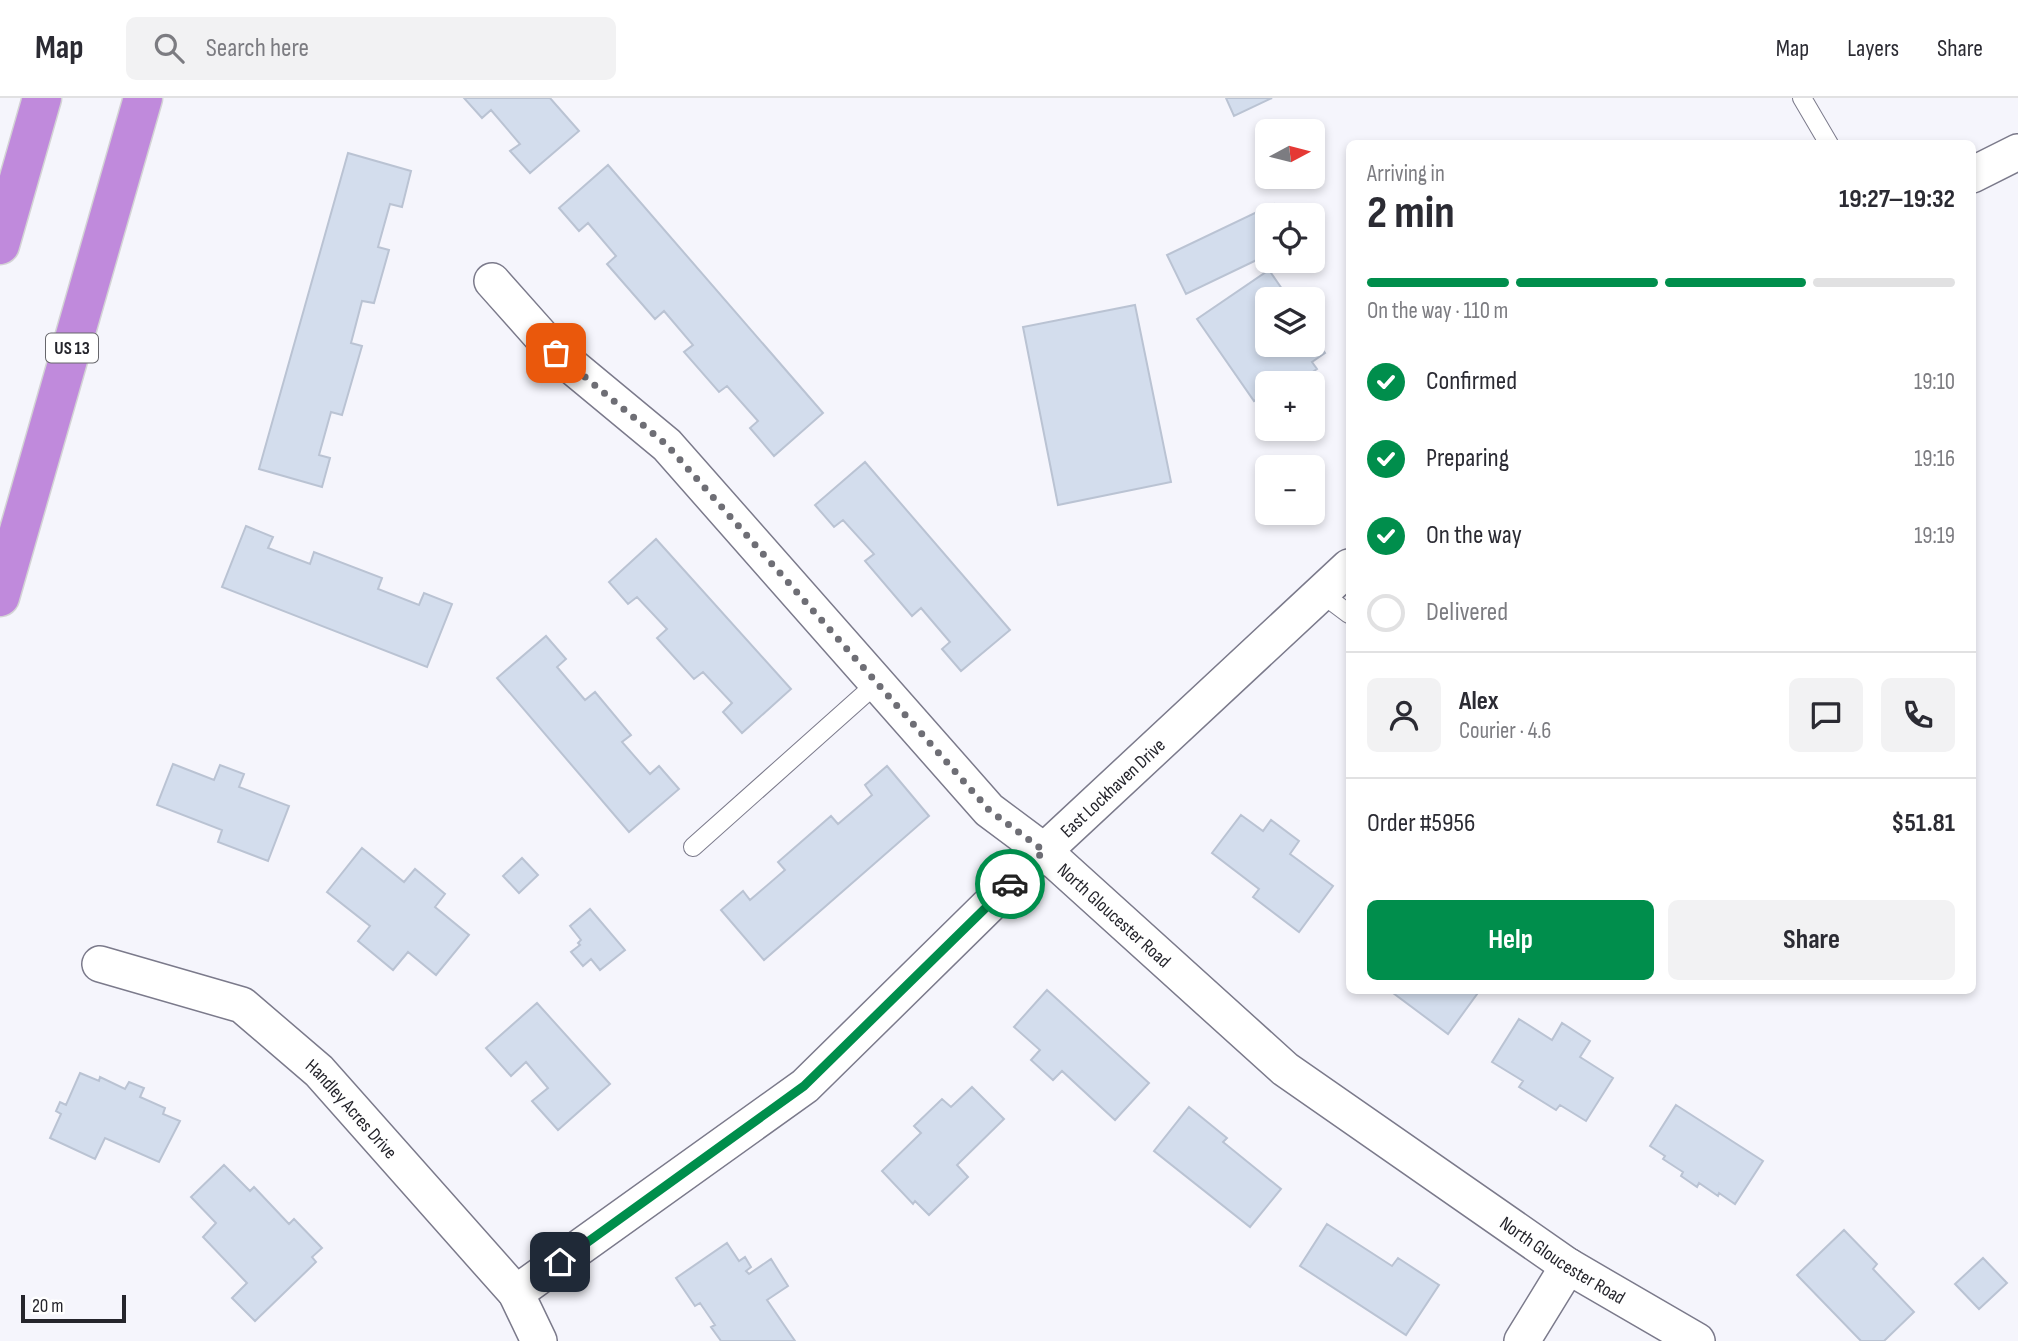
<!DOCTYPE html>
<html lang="en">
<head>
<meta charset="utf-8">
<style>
	:root { --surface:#fff; --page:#f2f2f3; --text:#2b2b33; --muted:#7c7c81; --line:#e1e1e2; --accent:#008e4c }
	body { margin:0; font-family:"Sofia Sans Condensed",sans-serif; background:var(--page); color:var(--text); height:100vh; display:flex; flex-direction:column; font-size:26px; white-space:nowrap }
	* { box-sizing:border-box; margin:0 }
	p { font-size:23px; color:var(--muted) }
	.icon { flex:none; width:38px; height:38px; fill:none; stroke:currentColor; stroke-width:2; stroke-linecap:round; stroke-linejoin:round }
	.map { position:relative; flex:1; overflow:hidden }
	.drawer { position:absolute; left:1346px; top:42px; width:630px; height:854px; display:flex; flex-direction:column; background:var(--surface); border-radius:10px; box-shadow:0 4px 10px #0003 }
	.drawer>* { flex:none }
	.needle { width:46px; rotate:83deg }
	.tools { position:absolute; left:1255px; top:21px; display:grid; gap:14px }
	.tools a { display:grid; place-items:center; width:70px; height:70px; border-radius:10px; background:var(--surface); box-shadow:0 4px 10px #0003; font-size:35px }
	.scale { position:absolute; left:21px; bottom:18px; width:105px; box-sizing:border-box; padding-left:7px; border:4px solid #25252c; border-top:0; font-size:19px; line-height:24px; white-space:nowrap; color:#25252c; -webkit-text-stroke:5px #fff; paint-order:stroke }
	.pin { position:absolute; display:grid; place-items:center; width:60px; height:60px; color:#fff; margin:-30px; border-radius:14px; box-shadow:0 4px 10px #0006 }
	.courier { position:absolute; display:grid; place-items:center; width:70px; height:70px; margin:-35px; border:5px solid #008e4c; border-radius:50%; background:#fff; color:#222; box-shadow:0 2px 9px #0007 }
	.headline em { font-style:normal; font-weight:700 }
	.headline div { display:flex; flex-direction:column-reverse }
	.headline { display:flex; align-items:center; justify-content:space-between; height:119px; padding:0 21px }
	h1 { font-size:46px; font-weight:700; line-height:52px }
	.bar { display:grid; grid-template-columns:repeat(4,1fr); gap:10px 7px; align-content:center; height:84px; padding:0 21px }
	.bar i { height:9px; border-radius:5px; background:var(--line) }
	.bar .on { background:var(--accent) }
	.bar p { grid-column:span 4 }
	.line { display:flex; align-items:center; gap:18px; padding:0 21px; border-top:2px solid var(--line) }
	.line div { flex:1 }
	.round { display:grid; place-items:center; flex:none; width:74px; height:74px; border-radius:10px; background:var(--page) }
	ol { padding:0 21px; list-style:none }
	li { display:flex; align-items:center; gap:21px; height:77px }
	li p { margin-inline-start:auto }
	li .icon { padding:7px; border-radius:50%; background:var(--accent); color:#fff; stroke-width:4 }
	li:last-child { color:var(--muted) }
	li i { width:38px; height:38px; border:4px solid var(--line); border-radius:50% }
	.action { display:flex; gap:14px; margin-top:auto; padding:14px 21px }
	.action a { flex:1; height:80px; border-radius:10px; background:var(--accent); color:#fff; font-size:28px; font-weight:700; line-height:80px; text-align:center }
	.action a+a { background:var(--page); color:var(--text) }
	header { display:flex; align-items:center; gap:42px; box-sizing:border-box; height:98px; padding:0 35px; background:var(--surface); border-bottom:2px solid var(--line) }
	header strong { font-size:33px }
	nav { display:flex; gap:38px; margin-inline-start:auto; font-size:24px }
	.search { width:490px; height:63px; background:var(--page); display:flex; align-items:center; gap:18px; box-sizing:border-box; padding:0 24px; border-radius:10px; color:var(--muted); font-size:26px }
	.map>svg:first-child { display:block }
	.building { fill:#d3dded; stroke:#bac3d3; stroke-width:2 }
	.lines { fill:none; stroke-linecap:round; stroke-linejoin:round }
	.service-casing { stroke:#7b7a8b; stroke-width:20 }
	.minor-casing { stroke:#7b7a8b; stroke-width:38 }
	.motorway-casing { stroke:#d3d3d5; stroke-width:41 }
	.service { stroke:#fff; stroke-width:18 }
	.minor { stroke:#fff; stroke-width:35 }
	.motorway { stroke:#c08adc; stroke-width:38 }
	.done { stroke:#6e6e75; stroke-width:7; stroke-dasharray:0 12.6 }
	.route { stroke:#008e4c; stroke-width:9 }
	.labels { text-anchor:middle; stroke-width:7; stroke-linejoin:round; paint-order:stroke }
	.shield { fill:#fff; stroke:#66666b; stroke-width:2 }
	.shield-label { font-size:18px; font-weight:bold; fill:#25252c }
	.street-label { font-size:19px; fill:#25252c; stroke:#fff }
</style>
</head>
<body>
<header>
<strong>Map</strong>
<div class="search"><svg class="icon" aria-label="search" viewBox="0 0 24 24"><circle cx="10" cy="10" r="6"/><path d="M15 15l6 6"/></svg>Search here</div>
<nav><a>Map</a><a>Layers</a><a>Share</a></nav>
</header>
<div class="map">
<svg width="2018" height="1243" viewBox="0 0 2018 1243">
	<rect width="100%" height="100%" fill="#f5f5fc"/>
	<path class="building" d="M464 0H550L579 33 530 75 510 53 520 46 491 12 482 20Z
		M1226 0H1272L1234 18Z
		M348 55 411 73 402 109 390 106 378 149 389 152 374 205 362 203 351 245 362 248 342 317 331 314 319 357 330 360 322 389 259 371Z
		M608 67 823 315 774 358 750 330 758 323 727 288 719 294 684 254 693 247 664 213 655 221 607 166 616 158 588 125 579 133 559 110Z
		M1274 106 1279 117H1267V157L1186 196 1167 157Z
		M1269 172 1289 201H1267V247H1312V236L1325 255 1312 264 1317 271 1296 285H1288L1286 282 1281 285H1267V294L1254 303 1197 221Z
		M1135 207 1171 384 1058 407 1023 229Z
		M865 364 1010 532 961 573 942 551 950 544 921 510 912 518 865 463 874 456 843 422 834 429 815 407Z
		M246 428 273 439 268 450 310 466 314 454 382 480 378 491 419 507 424 495 452 506 427 569 222 489Z
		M656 441 791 591 742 635 723 614 732 605 703 574 694 581 657 540 667 531 637 499 628 506 609 484Z
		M546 538 566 561 557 569 585 602 595 594 631 637 622 644 650 676 659 668 679 691 629 734 497 580Z
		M173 666 214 682 220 667 244 676 239 689 289 708 268 763 218 744 222 732 157 707Z
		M887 668 929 718 764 862 721 812 743 793 750 802 785 772 778 764 831 718 838 726 872 697 865 687Z
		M1241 717 1263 733 1271 722 1299 743 1290 756 1333 788 1299 834 1253 799 1259 791 1212 755Z
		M362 750 404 784 415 771 445 796 435 809 469 837 436 877 408 854 393 872 358 843 370 828 327 794Z
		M522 760 538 777 519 795 503 778Z
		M590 811 625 852 600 872 591 861 583 868 571 854 580 847 578 845 581 842 570 828Z
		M1047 892 1149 985 1115 1022 1062 973 1053 982 1031 962 1040 952 1014 929Z
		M1389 892H1480L1448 936Z
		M537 905 610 986 558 1032 532 1003 548 990 526 964 511 978 486 950Z
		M1519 921 1552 942 1562 925 1590 943 1580 959 1613 980 1586 1023 1560 1007 1556 1012 1519 989 1523 983 1492 964Z
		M80 975 99 983 100 979 125 991 129 984 144 990 140 999 165 1010 163 1016 180 1023 159 1064 105 1040 95 1061 50 1040 61 1016 56 1013 60 1004 66 1007Z
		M972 989 1004 1021 957 1067 968 1079 929 1117 915 1103 913 1106 882 1073 921 1035 914 1028 942 1001 951 1009Z
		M1676 1007 1763 1063 1735 1106 1719 1095 1718 1098 1699 1085 1697 1089 1681 1078 1683 1074 1663 1061 1665 1058 1650 1048Z
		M1189 1009 1227 1040 1223 1044 1281 1091 1250 1129 1154 1053Z
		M224 1067 250 1093 254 1089 289 1126 294 1121 322 1150 312 1159 316 1164 255 1223 232 1200 247 1185 203 1139 216 1125 191 1099Z
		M1327 1126 1392 1168 1398 1160 1439 1187 1406 1237 1300 1168Z
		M1844 1132 1877 1166 1873 1171 1914 1214 1884 1243H1861L1797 1177Z
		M727 1145 739 1163 745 1159 751 1169 746 1173 749 1176 771 1161 788 1188 767 1202 795 1243H721L711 1229 715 1227 700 1205 695 1208 676 1180Z
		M1983 1160 2007 1185 1979 1211 1955 1186Z"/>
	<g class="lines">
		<g class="service-casing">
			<path id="service" d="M1802 0 1829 46
				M1321 495 1349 516
				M693 749 877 585"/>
		</g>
		<g class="minor-casing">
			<g id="minor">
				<path d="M1972 77 2018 54"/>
				<path id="s1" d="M492 183 556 255 667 347 989 712 1044 753 1285 971 1568 1168 1697 1243"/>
				<path id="s2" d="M100 866 242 907 319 973 516 1195 539 1243"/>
				<path id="s3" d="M516 1195 805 988 1044 753 1349 469"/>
				<path d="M1522 1243 1568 1168"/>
			</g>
		</g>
		<g class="motorway-casing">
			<path id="motorway" d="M0 147 42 0
				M0 499 143 0"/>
		</g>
		<use href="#service" class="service"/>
		<use href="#minor" class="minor"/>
		<use href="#motorway" class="motorway"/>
	</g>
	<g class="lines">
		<path class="done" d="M556 255 667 347 989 712 1044 753 1010 786"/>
		<path class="route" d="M560 1164 804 988 1010 786"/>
	</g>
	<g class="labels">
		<rect class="shield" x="46" y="235.5" width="52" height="29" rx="5"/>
		<g class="shield-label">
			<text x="72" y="256">US 13</text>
		</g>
		<g class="street-label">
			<text dy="7" stroke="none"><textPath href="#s3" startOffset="784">East Lockhaven Drive</textPath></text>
			<text dy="7" stroke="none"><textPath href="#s1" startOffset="891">North Gloucester Road</textPath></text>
			<text dy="7" stroke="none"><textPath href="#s2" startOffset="299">Handley Acres Drive</textPath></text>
			<text dy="7" stroke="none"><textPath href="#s1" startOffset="1458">North Gloucester Road</textPath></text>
		</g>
	</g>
</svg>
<div class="tools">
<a><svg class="needle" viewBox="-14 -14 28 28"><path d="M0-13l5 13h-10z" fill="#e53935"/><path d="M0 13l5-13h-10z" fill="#7c7c81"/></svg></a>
<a><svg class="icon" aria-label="locate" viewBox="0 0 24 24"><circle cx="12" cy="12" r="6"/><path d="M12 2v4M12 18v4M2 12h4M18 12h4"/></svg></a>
<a><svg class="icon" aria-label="layers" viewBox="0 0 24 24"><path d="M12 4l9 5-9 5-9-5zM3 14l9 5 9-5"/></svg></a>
<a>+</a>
<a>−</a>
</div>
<div class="scale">20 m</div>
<div class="pin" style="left:556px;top:255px;background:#ea580c"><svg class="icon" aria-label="bag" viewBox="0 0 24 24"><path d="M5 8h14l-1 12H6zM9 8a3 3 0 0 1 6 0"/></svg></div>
<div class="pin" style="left:560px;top:1164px;background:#1f2937"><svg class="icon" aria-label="home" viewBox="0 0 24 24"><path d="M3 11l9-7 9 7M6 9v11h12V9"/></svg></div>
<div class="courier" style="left:1010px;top:786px"><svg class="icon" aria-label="car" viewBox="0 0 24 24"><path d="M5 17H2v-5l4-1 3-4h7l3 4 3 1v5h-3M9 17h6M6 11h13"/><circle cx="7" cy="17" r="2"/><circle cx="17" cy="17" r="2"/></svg></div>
<section class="drawer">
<div class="headline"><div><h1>2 min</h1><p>Arriving in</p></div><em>19:27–19:32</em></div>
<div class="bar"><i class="on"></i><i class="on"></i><i class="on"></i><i></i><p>On the way · 110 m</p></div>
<ol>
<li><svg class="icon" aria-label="check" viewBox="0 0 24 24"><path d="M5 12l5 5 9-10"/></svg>Confirmed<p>19:10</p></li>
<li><svg class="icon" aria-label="check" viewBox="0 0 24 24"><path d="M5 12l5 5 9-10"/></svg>Preparing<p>19:16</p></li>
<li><svg class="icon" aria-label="check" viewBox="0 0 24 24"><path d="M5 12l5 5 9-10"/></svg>On the way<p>19:19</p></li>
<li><i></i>Delivered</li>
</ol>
<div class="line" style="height:126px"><a class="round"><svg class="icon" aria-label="person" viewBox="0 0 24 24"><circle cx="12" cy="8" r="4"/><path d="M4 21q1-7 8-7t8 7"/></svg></a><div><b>Alex</b><p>Courier · 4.6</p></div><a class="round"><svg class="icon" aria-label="chat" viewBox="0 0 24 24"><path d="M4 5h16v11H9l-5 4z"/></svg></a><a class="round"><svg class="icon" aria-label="phone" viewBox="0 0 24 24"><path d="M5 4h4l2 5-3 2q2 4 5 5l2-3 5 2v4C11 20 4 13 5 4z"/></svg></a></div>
<div class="line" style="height:91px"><div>Order #5956</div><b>$51.81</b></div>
<div class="action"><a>Help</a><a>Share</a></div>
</section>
</div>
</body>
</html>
